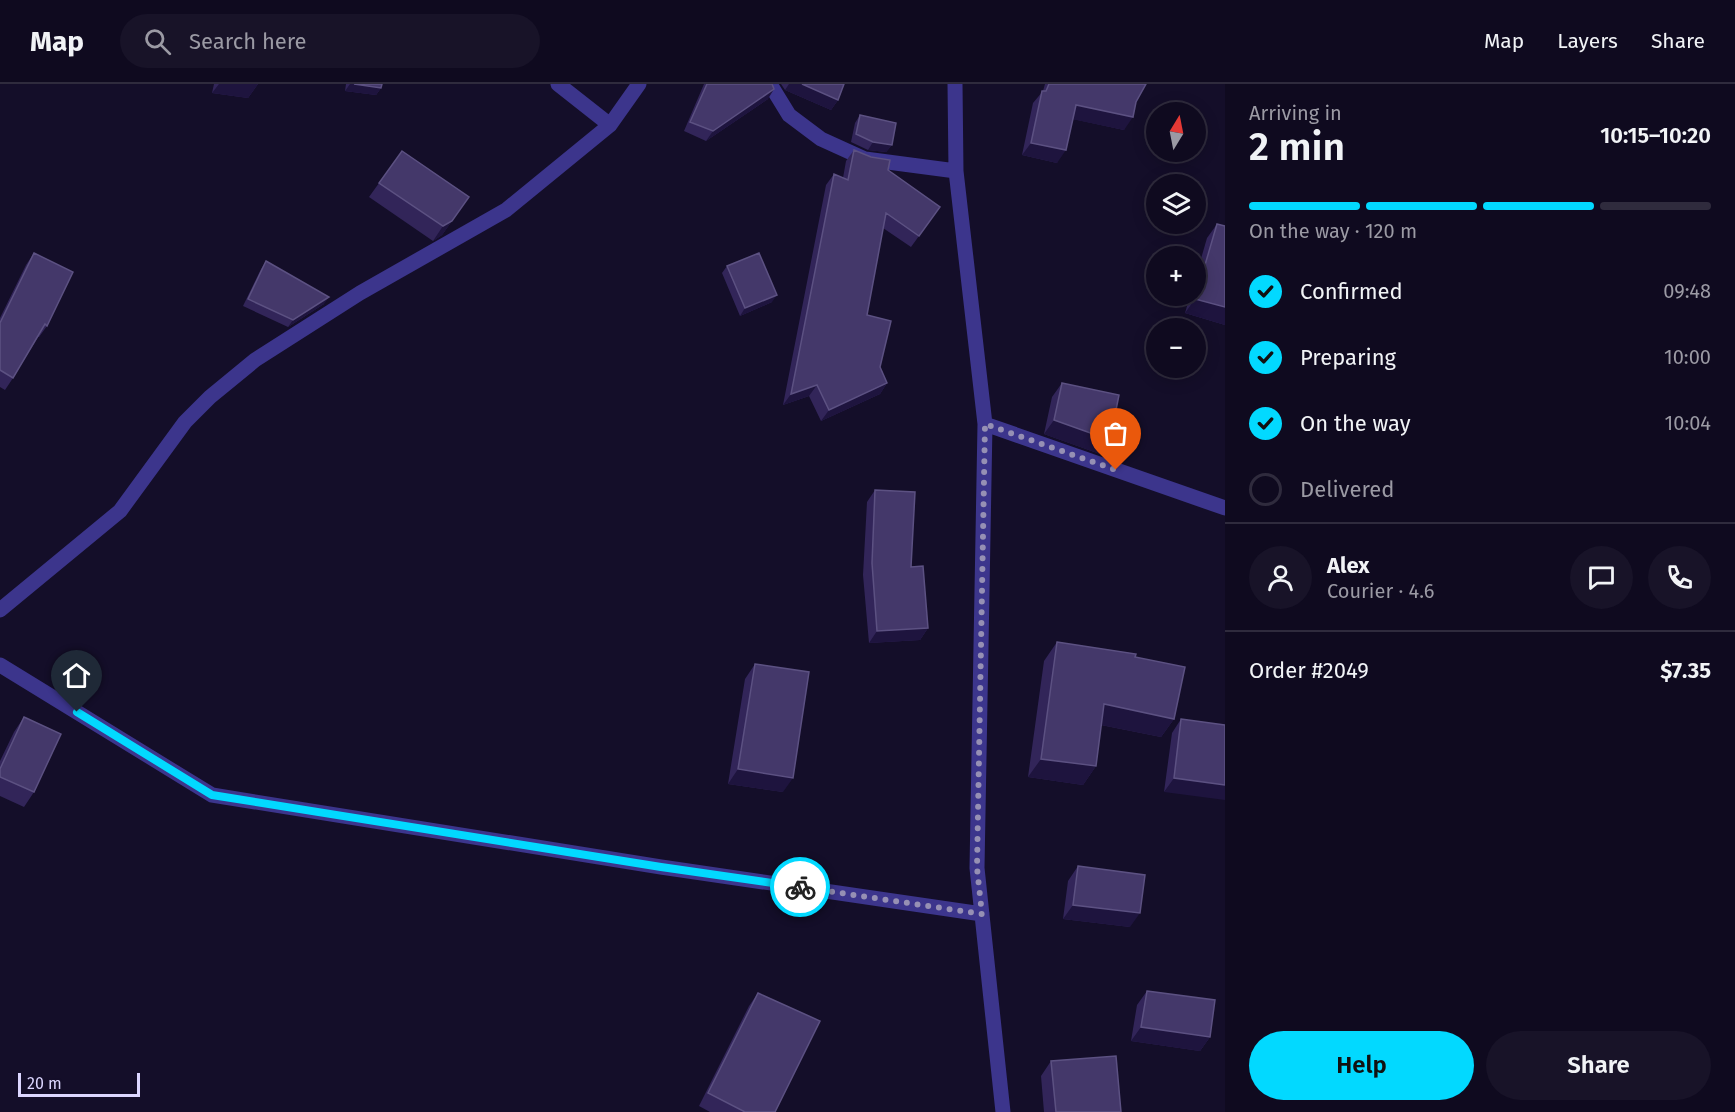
<!DOCTYPE html>
<html lang="en">
<head>
<meta charset="utf-8">
<style>
	:root { --surface:#0f0a1f; --page:#181328; --text:#f1f3f6; --muted:#9b9aa4; --line:#2f2b3d; --accent:#02d9ff }
	body { margin:0; font-family:"Fira Sans",sans-serif; background:var(--page); color:var(--text); height:100vh; display:flex; flex-direction:column; font-size:22px; white-space:nowrap }
	* { box-sizing:border-box; margin:0 }
	p { font-size:20px; color:var(--muted) }
	.icon { flex:none; width:33px; height:33px; fill:none; stroke:currentColor; stroke-width:2; stroke-linecap:round; stroke-linejoin:round }
	.map { position:relative; flex:1; overflow:hidden }
	.panel { display:flex; flex-direction:column; background:var(--surface); width:510px }
	.panel>* { flex:none }
	.needle { width:39px; rotate:10deg }
	.fabs { position:absolute; left:1146px; top:18px; display:grid; gap:12px }
	.fabs a { display:grid; place-items:center; width:60px; height:60px; border-radius:50%; background:var(--surface); box-shadow:0 3px 15px #0003,0 0 0 2px var(--line); font-size:30px }
	.scale { position:absolute; left:18px; bottom:15px; width:122px; box-sizing:border-box; padding-left:6px; border:3px solid #dcd6ff; border-top:0; font-size:16px; line-height:21px; white-space:nowrap; color:#dcd6ff; -webkit-text-stroke:4px #140e29; paint-order:stroke }
	.pin { position:absolute; display:grid; place-items:center; width:51px; height:51px; color:#fff; margin:-62px -26px; border-radius:50% 50% 50% 0; rotate:-45deg; box-shadow:0 0 6px #0007 }
	.pin .icon { rotate:45deg }
	.courier { position:absolute; display:grid; place-items:center; width:60px; height:60px; margin:-30px; border:4px solid #02d9ff; border-radius:50%; background:#fff; color:#222; box-shadow:0 2px 8px #0007 }
	.headline em { font-style:normal; font-weight:600 }
	.headline div { display:flex; flex-direction:column-reverse }
	.headline { display:flex; align-items:center; justify-content:space-between; height:102px; padding:0 24px }
	h1 { font-size:39px; font-weight:600; line-height:45px }
	.bar { display:grid; grid-template-columns:repeat(4,1fr); gap:9px 6px; align-content:center; height:72px; padding:0 24px }
	.bar i { height:8px; border-radius:4px; background:var(--line) }
	.bar .current { background:var(--accent) }
	.bar p { grid-column:span 4 }
	.line { display:flex; align-items:center; gap:15px; padding:0 24px; border-top:2px solid var(--line) }
	.line div { flex:1 }
	.round { display:grid; place-items:center; flex:none; width:63px; height:63px; border-radius:32px; background:var(--page) }
	ol { padding:0 24px; list-style:none }
	li { display:flex; align-items:center; gap:18px; height:66px }
	li p { margin-inline-start:auto }
	li .icon { padding:6px; border-radius:50%; background:var(--accent); color:#111; stroke-width:4 }
	li:last-child { color:var(--muted) }
	li i { width:33px; height:33px; border:3px solid var(--line); border-radius:50% }
	.action { display:flex; gap:12px; margin-top:auto; padding:12px 24px }
	.action a { flex:1; height:69px; border-radius:36px; background:var(--accent); color:#111; font-size:24px; font-weight:600; line-height:69px; text-align:center }
	.action a+a { background:var(--page); color:var(--text) }
	header { display:flex; align-items:center; gap:36px; box-sizing:border-box; height:84px; padding:0 30px; background:var(--surface); border-bottom:2px solid var(--line) }
	header strong { font-size:28px }
	nav { display:flex; gap:33px; margin-inline-start:auto; font-size:21px }
	.search { width:420px; height:54px; background:var(--page); display:flex; align-items:center; gap:15px; box-sizing:border-box; padding:0 21px; border-radius:33px; color:var(--muted); font-size:22px }
	main { display:flex; flex:1; min-height:0 }
	.map>svg:first-child { display:block }
	.lines { fill:none; stroke-linecap:round; stroke-linejoin:round }
	.street { stroke:#3c358c; stroke-width:15 }
	.wall { fill:#322559 }
	.shaded-wall { fill:#1e143e }
	.building { fill:#44386a; stroke:#5c5182; stroke-width:1.5 }
	.done { stroke:#9690b4; stroke-width:6; stroke-dasharray:0 10.8 }
	.route { stroke:#02d9ff; stroke-width:8 }
</style>
</head>
<body>
<header>
<strong>Map</strong>
<div class="search"><svg class="icon" aria-label="search" viewBox="0 0 24 24"><circle cx="10" cy="10" r="6"/><path d="M15 15l6 6"/></svg>Search here</div>
<nav><a>Map</a><a>Layers</a><a>Share</a></nav>
</header>
<main>
<div class="map">
<svg width="1225" height="1028" viewBox="0 0 1225 1028">
	<rect width="100%" height="100%" fill="#140e29"/>
	<g class="lines">
		<path class="street" d="M558 0 610 41
			M770 0 789 31 821 55 865 75 956 87
			M955 0 956 87 985 340 977 784 1003 1028
			M985 340 1225 424
			M0 526 120 427 185 338 210 313 255 276 360 209 506 126 610 41 639 0
			M0 581 212 711 661 783 982 830"/>
	</g>
	<path class="wall" d="M214 0H258L248 14 212 9Z
		M346 0H382L381 4 376 11 345 7Z
		M704 0H772L768 15 706 57 684 47Z
		M781 0H844L838 16 831 26 785 6Z
		M1045 0H1146L1136 18 1124 46 1073 35 1057 79 1022 71 1033 19 1043 7Z
		M860 31 892 61 886 68 868 66 851 58 855 39Z
		M854 66 888 86 940 123 911 163 883 144 867 231 880 283 887 299 880 310 821 337 809 312 783 321 826 101 834 90 843 94 846 77Z
		M402 67 469 113 442 151 433 157 369 113Z
		M1217 140 1225 241 1185 229 1190 212H1196V192L1207 154Z
		M34 169 47 242 39 253H38L13 294 5 306 0 303V234L26 181Z
		M266 177 324 220 288 243 243 222 261 185Z
		M727 182 772 218 740 232 722 189Z
		M1062 299 1110 356 1100 370 1044 350 1052 313Z
		M875 406 911 483 928 544 920 556 869 559 863 491 867 418Z
		M1057 558 1135 573 1174 635 1161 653 1101 641 1096 682 1083 701 1028 693 1044 577Z
		M755 580 783 708 728 700 745 595Z
		M24 633 34 708 24 723 0 712V677L14 648Z
		M1181 635 1225 641 1164 708 1172 649Z
		M1078 782 1130 843 1063 835 1068 797Z
		M1147 907 1210 953 1200 967 1131 957 1137 921Z
		M758 909 775 1028H710L699 1022 749 922Z
		M1051 977 1121 1028H1044L1041 992Z"/>
	<path class="shaded-wall" d="M219 0H258L248 14 212 9Z
		M350 0H354L381 4 376 11 345 7Z
		M789 0H802L838 16 831 26 785 6Z
		M774 5 768 15 706 57 713 47Z
		M1076 21 1133 33 1124 46 1067 34Z
		M873 58 892 61 886 68 868 66Z
		M1031 59 1066 66 1057 79 1022 71Z
		M452 137 442 151 433 157 443 142Z
		M777 211 772 218 740 232 745 224Z
		M329 213 324 220 288 243 293 236Z
		M1195 215 1225 223V241L1185 229Z
		M887 299 880 310 821 337 829 326Z
		M817 301 809 312 783 321 791 310Z
		M1054 336 1110 356 1100 370 1044 350Z
		M928 544 920 556 869 559 877 547Z
		M1104 620 1174 635 1161 653 1091 639Z
		M1041 675 1096 682 1083 701 1028 693Z
		M738 685 793 694 783 708 728 700Z
		M1174 694 1225 701V716L1164 708Z
		M1073 821 1140 829 1130 843 1063 835Z
		M1141 943 1210 953 1200 967 1131 957Z"/>
	<path class="building" d="M354 0H382L381 4Z
		M707 0H772L774 5 713 47 690 38Z
		M802 0H844L838 16Z
		M1049 0H1146L1136 18 1133 33 1076 21 1066 66 1031 59 1042 7H1046Z
		M860 31 896 39 892 61 873 58 856 50Z
		M854 66 871 73 890 76 888 86 940 123 919 152 886 129 867 231 891 237 880 283 887 299 829 326 817 301 791 310 834 90 848 96Z
		M402 67 469 113 452 137 443 142 379 99Z
		M1217 140 1225 142V223L1195 215Z
		M34 169 73 188 47 242 45 240 13 294 0 286V239Z
		M759 169 777 211 745 224 727 182Z
		M266 177 329 213 293 236 248 215Z
		M1062 299 1119 311 1110 356 1054 336Z
		M875 406 915 408 911 483 923 482 928 544 877 547 872 479Z
		M1057 558 1136 570 1135 573 1185 583 1174 635 1104 620 1096 682 1041 675Z
		M755 580 809 588 793 694 738 685Z
		M24 633 61 650 34 708 0 693V685Z
		M1181 635 1225 641V701L1174 694Z
		M1078 782 1145 791 1140 829 1073 821Z
		M1147 907 1215 916 1210 953 1141 943Z
		M758 909 820 937 775 1028H745L708 1009Z
		M1116 972 1121 1028H1056L1051 977Z"/>
	<g class="lines">
		<path class="done" d="M800 803 982 830 977 784 985 340 1116 386"/>
		<path class="route" d="M77 628 212 711 661 783 800 803"/>
	</g>
</svg>
<div class="fabs">
<a><svg class="needle" viewBox="-14 -14 28 28"><path d="M0-13l5 13h-10z" fill="#e53935"/><path d="M0 13l5-13h-10z" fill="#9b9aa4"/></svg></a>
<a><svg class="icon" aria-label="layers" viewBox="0 0 24 24"><path d="M12 4l9 5-9 5-9-5zM3 14l9 5 9-5"/></svg></a>
<a>+</a>
<a>−</a>
</div>
<div class="scale">20 m</div>
<div class="pin" style="left:1116px;top:386px;background:#ea580c"><svg class="icon" aria-label="bag" viewBox="0 0 24 24"><path d="M5 8h14l-1 12H6zM9 8a3 3 0 0 1 6 0"/></svg></div>
<div class="pin" style="left:77px;top:628px;background:#1f2937"><svg class="icon" aria-label="home" viewBox="0 0 24 24"><path d="M3 11l9-7 9 7M6 9v11h12V9"/></svg></div>
<div class="courier" style="left:800px;top:803px"><svg class="icon" aria-label="bike" viewBox="0 0 24 24"><circle cx="6" cy="16" r="4"/><circle cx="18" cy="16" r="4"/><path d="M6 16l4-8h5l3 8M10 8l3 8H6M13 5h3"/></svg></div>
</div>
<section class="panel">
<div class="headline"><div><h1>2 min</h1><p>Arriving in</p></div><em>10:15–10:20</em></div>
<div class="bar"><i class="current"></i><i class="current"></i><i class="current"></i><i></i><p>On the way · 120 m</p></div>
<ol>
<li><svg class="icon" aria-label="check" viewBox="0 0 24 24"><path d="M5 12l5 5 9-10"/></svg>Confirmed<p>09:48</p></li>
<li><svg class="icon" aria-label="check" viewBox="0 0 24 24"><path d="M5 12l5 5 9-10"/></svg>Preparing<p>10:00</p></li>
<li><svg class="icon" aria-label="check" viewBox="0 0 24 24"><path d="M5 12l5 5 9-10"/></svg>On the way<p>10:04</p></li>
<li><i></i>Delivered</li>
</ol>
<div class="line" style="height:108px"><a class="round"><svg class="icon" aria-label="person" viewBox="0 0 24 24"><circle cx="12" cy="8" r="4"/><path d="M4 21q1-7 8-7t8 7"/></svg></a><div><b>Alex</b><p>Courier · 4.6</p></div><a class="round"><svg class="icon" aria-label="chat" viewBox="0 0 24 24"><path d="M4 5h16v11H9l-5 4z"/></svg></a><a class="round"><svg class="icon" aria-label="phone" viewBox="0 0 24 24"><path d="M5 4h4l2 5-3 2q2 4 5 5l2-3 5 2v4C11 20 4 13 5 4z"/></svg></a></div>
<div class="line" style="height:78px"><div>Order #2049</div><b>$7.35</b></div>
<div class="action"><a>Help</a><a>Share</a></div>
</section>
</main>
</body>
</html>
